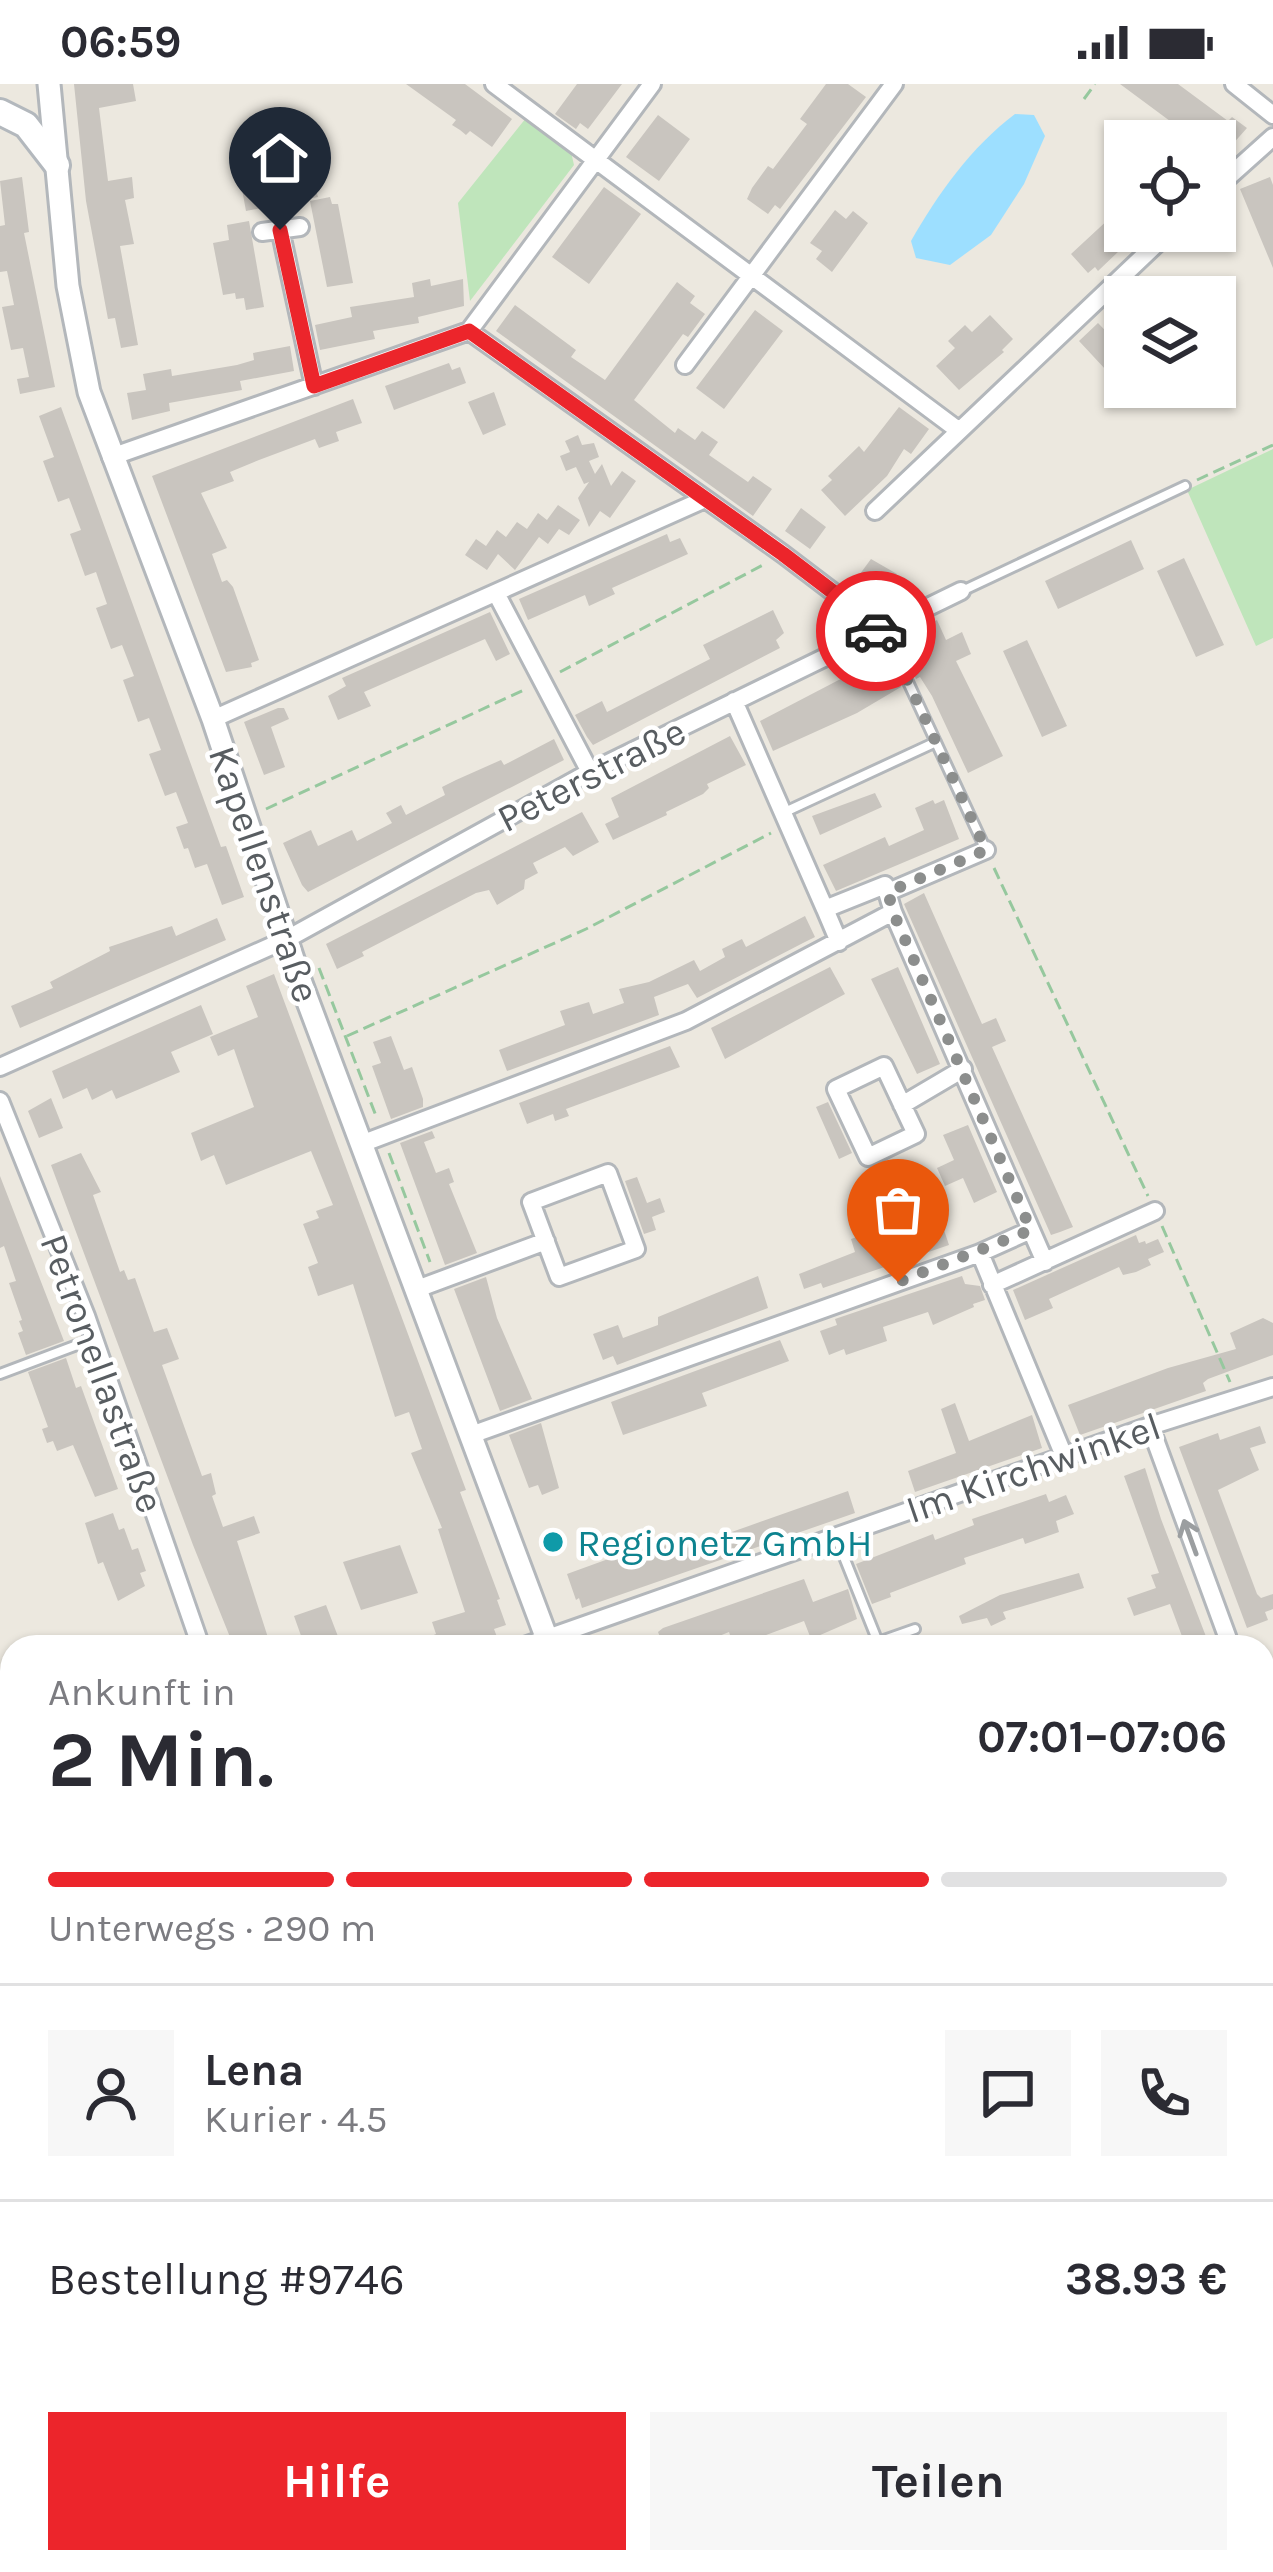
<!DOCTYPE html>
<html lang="de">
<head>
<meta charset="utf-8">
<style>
	:root { --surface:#fff; --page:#f7f7f7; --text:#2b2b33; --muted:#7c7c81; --line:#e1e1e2; --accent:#ec252b }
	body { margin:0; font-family:Karla,sans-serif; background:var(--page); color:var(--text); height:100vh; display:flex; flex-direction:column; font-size:45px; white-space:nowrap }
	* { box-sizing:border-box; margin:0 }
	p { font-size:39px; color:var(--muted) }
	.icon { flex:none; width:66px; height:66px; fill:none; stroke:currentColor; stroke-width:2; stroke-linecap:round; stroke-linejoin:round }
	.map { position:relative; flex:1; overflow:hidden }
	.side { position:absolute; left:0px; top:1551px; width:1275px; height:939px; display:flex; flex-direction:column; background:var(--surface); border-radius:36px 36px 0 0; box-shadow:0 3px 9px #0004 }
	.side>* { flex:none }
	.tools { position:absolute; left:1104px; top:36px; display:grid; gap:24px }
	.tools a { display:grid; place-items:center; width:132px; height:132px; border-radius:0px; background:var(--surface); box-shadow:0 3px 9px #0004; font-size:60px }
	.pin { position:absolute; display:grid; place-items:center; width:102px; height:102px; color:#fff; margin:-123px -51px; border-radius:50% 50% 50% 0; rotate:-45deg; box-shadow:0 0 12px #0007 }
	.pin .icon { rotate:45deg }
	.courier { position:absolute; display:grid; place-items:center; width:120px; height:120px; margin:-60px; border:9px solid #ec252b; border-radius:50%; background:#fff; color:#222; box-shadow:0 3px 15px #0007 }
	.summary em { font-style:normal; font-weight:700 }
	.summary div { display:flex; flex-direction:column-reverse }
	.summary { display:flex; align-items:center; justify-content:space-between; height:204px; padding:0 48px }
	h1 { font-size:78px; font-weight:700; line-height:90px }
	.bar { display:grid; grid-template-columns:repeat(4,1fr); gap:18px 12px; align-content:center; height:144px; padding:0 48px }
	.bar i { height:15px; border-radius:9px; background:var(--line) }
	.bar .selected { background:var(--accent) }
	.bar p { grid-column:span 4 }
	.line { display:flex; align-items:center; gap:30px; padding:0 48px; border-top:3px solid var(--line) }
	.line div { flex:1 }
	.round { display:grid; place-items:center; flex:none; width:126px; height:126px; border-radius:0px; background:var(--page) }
	.button { display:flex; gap:24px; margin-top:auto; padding:24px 48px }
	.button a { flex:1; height:138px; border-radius:0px; background:var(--accent); color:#fff; font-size:48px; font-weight:700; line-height:138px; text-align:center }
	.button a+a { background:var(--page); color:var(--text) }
	.status { display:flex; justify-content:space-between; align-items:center; height:84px; padding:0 60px; background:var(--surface); direction:ltr }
	.status svg { height:33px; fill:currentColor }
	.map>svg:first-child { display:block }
	.green { fill:#bfe5bb }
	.water { fill:#9ddfff }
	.building { fill:#c9c5bf }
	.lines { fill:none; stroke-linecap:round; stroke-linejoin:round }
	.service-casing { stroke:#b3b7bb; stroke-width:14 }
	.minor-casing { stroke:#b3b7bb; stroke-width:22 }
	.tertiary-casing { stroke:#b3b7bb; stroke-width:27 }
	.secondary-casing { stroke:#b3b8bd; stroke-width:30 }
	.path { stroke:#96c89e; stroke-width:3; stroke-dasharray:12 6; stroke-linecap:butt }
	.service { stroke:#fff; stroke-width:8 }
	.minor { stroke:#fff; stroke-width:16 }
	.tertiary { stroke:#fff; stroke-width:21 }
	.secondary { stroke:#fff; stroke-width:24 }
	.oneway { stroke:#9b9ea0 }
	.done { stroke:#8c8e8d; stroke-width:12; stroke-dasharray:0 21.6 }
	.route { stroke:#ec252b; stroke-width:15 }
	.culture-dot { fill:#0f9aa8; stroke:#fff; stroke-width:4.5 }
	.labels { text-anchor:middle; stroke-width:9; stroke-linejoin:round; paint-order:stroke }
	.street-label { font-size:39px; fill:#585d61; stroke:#fff }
	.culture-label { font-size:39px; fill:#0d838f; stroke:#fff; text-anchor:start }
</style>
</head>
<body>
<div class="status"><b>06:59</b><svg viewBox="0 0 49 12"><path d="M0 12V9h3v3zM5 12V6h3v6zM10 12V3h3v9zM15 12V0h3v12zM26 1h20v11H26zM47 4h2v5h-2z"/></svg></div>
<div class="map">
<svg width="1273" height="2488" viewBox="0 0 1273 2488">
	<rect width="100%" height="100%" fill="#ece8df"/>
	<path class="green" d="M526 34 571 68 574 81 470 217 458 119Z
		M1273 365V554L1256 562 1187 406Z"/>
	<path class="water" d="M1015 30 1034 31 1045 52 1024 100 991 151 950 181 916 174 911 157C937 111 972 62 1015 30Z"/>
	<path class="building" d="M74 0H133L136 17 99 24 108 97 132 93 134 114 125 116 134 160 120 162 138 261 121 264 115 234 108 235 86 117Z
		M406 0H465L512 35 492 63 470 47 466 51 460 46 452 41 456 36Z
		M577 0H622L588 45 580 39 576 45 555 30Z
		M826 0H848L866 13 780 125 775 121 768 130 747 115 752 104 768 82 773 85 807 40 800 35Z
		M1120 0H1178L1228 37 1232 33 1247 44 1215 80V57H1197Z
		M658 31 690 55 659 97 626 73Z
		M283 80 286 93 311 88 318 113 246 127 241 100 266 95 264 84Z
		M22 93 29 148 24 149 55 303 20 310 17 295 29 293 23 264 11 266 2 223 14 221 7 187 0 188V142L5 141 0 97Z
		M1270 93 1273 101V184L1240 105Z
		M604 103 641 130 589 200 552 173Z
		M330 113 332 120H338L353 199 327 203 310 117Z
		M1125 120V147H1140L1098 187 1095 183 1088 189 1071 170Z
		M835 126 846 135 853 127 868 139 832 188 816 175 822 167 810 159Z
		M249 137 264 223 246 226 244 214 236 215 235 209 223 211 213 159 229 156 227 141Z
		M430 195 431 202 463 195 464 222 418 233 419 239 373 247 375 255 320 266 315 241 352 233 350 223 414 213 412 199Z
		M677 198 695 212 690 219 705 230 688 253 683 250 634 316 675 349 678 344 695 356 702 347 718 358 709 371 748 398 753 392 772 405 753 432 496 247 515 221 576 266 571 273 605 296Z
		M755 226 783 247 724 325 696 304Z
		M990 231 1013 255 1002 266 1004 268 959 306 936 282 955 264 948 257 965 241 972 248Z
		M1098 239 1125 267 1106 286 1079 257Z
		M290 262 294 287 240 297 242 306 169 319 170 327 132 336 127 309 146 306 143 290 171 285 172 292 237 281 254 276 253 269Z
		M449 279 452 286 460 283 466 299 394 326 385 302Z
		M494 308 506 341 483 351 468 318Z
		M353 315 362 339 336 348 339 357 319 364 315 355 259 376 230 388 234 397 201 409 227 464 212 470 222 498 227 496 233 503 259 576 251 579 252 583 226 588 152 392Z
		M61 323 221 763 226 762 244 813 222 821 207 780 195 784 188 764 184 765 176 743 188 739 176 708 165 712 149 670 161 666 149 634 138 638 123 596 134 592 122 561 111 565 96 524 107 520 96 488 85 492 70 450 81 446 69 414 58 418 43 377 54 373 39 332Z
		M899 323 929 345 911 370 904 365 887 392 845 432 821 406 832 396 828 392 859 362 864 368Z
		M578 351 582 361 594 359 599 373 589 377 595 390 602 380 611 402 622 387 636 397 610 434 600 427 589 443 578 414 589 398 584 400 576 383 566 387 560 372 570 368 565 357Z
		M558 421 580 436 569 451 559 445 548 460 539 453 515 486 498 470 487 486 465 471 476 455 486 462 497 446 506 453 517 438 527 445 538 429 547 436Z
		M801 424 826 443 810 465 785 447Z
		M667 450 670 458 680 454 688 470 612 504 615 510 589 522 585 511 528 536 519 515Z
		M1131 456 1144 485 1058 525 1045 497Z
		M1184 474 1224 561 1196 573 1157 487Z
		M871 475 897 490 882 512 857 494Z
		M773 526 784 549 776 556 780 564 593 661 587 653 575 631 602 617 607 628 710 575 703 561Z
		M490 528 510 570 496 577 485 555 364 608 371 622 338 636 328 612 346 602 342 594Z
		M937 536 946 556 962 548 971 570 956 577 1003 672 968 689 932 612 920 593 916 595 904 570 909 564 903 552Z
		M1027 556 1067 642 1042 653 1003 567Z
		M879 575 883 583 890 579 901 603 857 629 773 667 760 637Z
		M278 624H284L289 635 271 643 285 683 264 691 244 638Z
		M730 652 746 681 707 700 709 704 703 710 666 728 667 731 613 756 605 740 619 733 611 714Z
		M554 655 564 676 308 808 302 801 283 759 311 746 318 762 352 746 357 757 392 739 386 729 401 721 406 731 445 711 442 703 456 696 501 676 504 681Z
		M875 709 882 723 820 751 812 732Z
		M933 716 935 720 944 716 959 755 836 807 823 781 885 753 889 762 924 746 915 724Z
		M582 728 599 758 573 772 565 763 533 779 538 789 525 796 524 805 497 821 489 806 476 809 362 868 364 872 337 885 326 860Z
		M924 809 982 940 996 934 1006 957 992 963 1073 1143 1060 1148 1051 1151 904 820Z
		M805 832 815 853 803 859 697 914 688 900 654 913 659 931 507 987 499 966 565 941 560 927 589 918 593 930 624 919 619 905 649 898 694 876 700 887 725 873 722 865 742 855 746 863Z
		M217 834 226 856 20 944 11 922 53 904 50 898 110 867 109 863 172 842 176 852Z
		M830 883 845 910 725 975 711 944Z
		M898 883 940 980 917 990 871 895Z
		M274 890 466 1406 460 1408 500 1515 497 1516 506 1541 494 1545 497 1553 469 1563H407L436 1550 432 1538 465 1528 438 1445 442 1444 411 1369 422 1365 409 1328 395 1333 353 1200 318 1212 308 1183 318 1179 303 1140 319 1134 316 1127 333 1121 311 1067 226 1101 214 1071 201 1077 191 1049 254 1023 234 965 218 972 210 953 258 933 246 902Z
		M201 921 213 950 171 968 180 988 116 1015 112 1006 92 1016 87 1004 63 1015 52 987Z
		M391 952 404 986 412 983 423 1015V1023L391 1035 372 982 381 979 373 958Z
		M670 962 680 983 566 1025 569 1032 555 1037 553 1030 527 1040 519 1019Z
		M51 1014 63 1044 39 1054 28 1027Z
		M828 1018 852 1069 839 1075 816 1023Z
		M968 1041 997 1108 974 1119 963 1094 945 1102 937 1084 954 1076 943 1051Z
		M432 1047 435 1054 424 1058 436 1089 449 1084 454 1098 449 1100 477 1169 445 1181 400 1059Z
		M81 1069 101 1108 93 1111 120 1188 124 1186 128 1196 135 1194 154 1248 167 1244 179 1275 162 1281 202 1392 211 1389 216 1410 212 1412 223 1443 254 1432 260 1449 237 1457 271 1563H234L193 1461 51 1081Z
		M0 1092 64 1257 26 1271 18 1249 23 1247 19 1237 22 1236 9 1199 16 1197 4 1162 0 1164Z
		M637 1093 647 1119 660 1114 665 1128 652 1133 656 1146 644 1150 625 1097Z
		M895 1140 900 1154 942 1140 949 1161 823 1204 821 1199 804 1205 799 1190 855 1168 851 1155Z
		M1136 1151 1139 1159 1145 1157 1146 1160 1158 1155 1164 1168 1148 1175 1151 1181 1136 1188 1123 1191 1119 1183 1049 1215 1053 1224 1025 1236 1013 1206Z
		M758 1192 768 1224 617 1281 613 1272 603 1276 593 1250 618 1241 623 1254 658 1241V1233Z
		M962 1192 965 1200 980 1202 985 1216 973 1220 974 1223 933 1241 928 1228 883 1243 887 1257 846 1271 844 1265 829 1271 820 1247 837 1241 835 1235Z
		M486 1193 497 1234 532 1315 500 1327 454 1205Z
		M1263 1234 1273 1239V1271L1208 1295 1203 1299 1206 1307 1080 1351 1068 1321 1168 1284 1236 1265 1230 1249Z
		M780 1256 789 1277 702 1309 707 1322 623 1351 611 1318Z
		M66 1274 76 1304 81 1302 118 1405 95 1413 73 1361 57 1367 53 1357 47 1359 42 1345 48 1343 28 1288Z
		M955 1319 969 1357 1032 1331 1042 1364 915 1408 908 1387 956 1369 941 1325Z
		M541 1339 559 1404 542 1411 538 1401 529 1404 509 1351Z
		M1260 1342 1266 1359 1250 1364 1259 1386 1218 1406 1257 1510 1261 1514 1273 1510V1525L1265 1528 1268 1536 1247 1544 1179 1363 1218 1349 1220 1356Z
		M1145 1384 1161 1435 1210 1563H1186L1170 1520 1134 1532 1127 1514 1156 1504 1151 1491 1159 1489 1124 1392Z
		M848 1407 855 1429 582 1524 579 1514 576 1516 567 1490 633 1466 635 1472 672 1459 675 1468Z
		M1046 1410 1049 1418 1066 1411 1074 1430 1056 1437 1059 1448 1025 1460 1023 1454 964 1474 966 1480 890 1509 891 1513 872 1520 856 1480 933 1450 935 1456 974 1441 972 1435Z
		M113 1429 119 1446 124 1444 132 1466 138 1464 146 1487 140 1489 145 1502 118 1517 103 1478 98 1480 85 1439Z
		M400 1461 418 1509 361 1526 343 1478Z
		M1079 1489 1084 1504 1003 1528 1006 1535 991 1542 987 1534 962 1540 959 1532 1000 1511Z
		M804 1495 813 1518 848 1505 857 1535 811 1555 804 1537 734 1563 729 1548 692 1563H664L658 1548 663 1544Z
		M326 1521 342 1563H305L294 1532Z"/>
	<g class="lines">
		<g class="service-casing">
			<path id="service" d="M962 507 1185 402
				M883 544 985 764
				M785 728 936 658
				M0 1290 93 1255
				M836 1453 878 1558 915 1545"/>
		</g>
		<g class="minor-casing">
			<path id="minor" d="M494 0 958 346
				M1234 0 1273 31
				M1215 105 1273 53
				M280 145 314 302
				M262 148 300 143
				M469 247 652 0
				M685 281 894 0
				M111 373 469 247 783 470 862 530 875 548
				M875 427 1170 147
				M496 509 590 688
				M734 617 825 825
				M213 635 705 415
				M888 808 986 766
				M893 828 1031 1146
				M884 982 916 1050 868 1073 836 1005Z
				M0 983 287 855 590 688 961 507
				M0 1017 86 1232 201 1563
				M902 1021 963 985
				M361 1060 686 937 893 828 885 801 825 825 839 858
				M608 1089 636 1165 559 1193 531 1118Z
				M980 1169 1064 1372
				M992 1201 1155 1127
				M417 1205 546 1157
				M1150 1342 1231 1563
				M471 1351 980 1169 1031 1146 1045 1178
				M522 1563 1150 1342 1273 1303
				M1263 1661 1273 1701
				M0 1698 12 1695
				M1263 1775 1273 1771
				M0 2012 12 2011
				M0 2183 12 2243
				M1263 2189 1273 2185
				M0 2360 12 2358
				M52 2478 53 2488
				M1212 2478 1215 2488
				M448 2488 464 2478"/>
		</g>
		<g class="tertiary-casing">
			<path id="tertiary" d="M49 0 68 202 89 308 213 635 301 899 550 1563
				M873 2478 876 2488"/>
		</g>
		<g class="secondary-casing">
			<path id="secondary" d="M0 28 26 41 57 81"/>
		</g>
		<path class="path" d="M1084 15 1095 0
			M1197 396 1273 361
			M560 588 763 481
			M266 725 524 606
			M994 784 1148 1112
			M319 884 376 1032
			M347 952 586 845 771 749
			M389 1069 430 1178
			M1162 1142 1230 1298
			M1263 2438 1273 2436
			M594 2478 601 2488"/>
		<use href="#service" class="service"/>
		<use href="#minor" class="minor"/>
		<use href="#tertiary" class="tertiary"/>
		<use href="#secondary" class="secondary"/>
	</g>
	<defs><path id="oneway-shaft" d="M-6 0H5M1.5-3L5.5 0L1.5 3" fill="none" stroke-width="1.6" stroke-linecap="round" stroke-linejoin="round" transform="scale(3)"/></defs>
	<use class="oneway" href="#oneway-shaft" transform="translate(1190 1453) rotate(-110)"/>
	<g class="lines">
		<path class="done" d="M876 547 883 544 986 766 888 808 893 828 1031 1146 898 1198"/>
		<path class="route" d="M280 146 314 302 469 247 783 470 862 530 876 547"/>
	</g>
	<circle class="culture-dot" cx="553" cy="1458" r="12"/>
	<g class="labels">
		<g class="street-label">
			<text transform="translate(591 690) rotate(-27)" y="14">Peterstraße</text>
			<text transform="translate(265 790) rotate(71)" y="14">Kapellenstraße</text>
			<text transform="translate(103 1289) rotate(70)" y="14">Petronellastraße</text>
			<text transform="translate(1033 1383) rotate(-19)" y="14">Im Kirchwinkel</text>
		</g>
		<g class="culture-label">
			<text x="577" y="1472">Regionetz GmbH</text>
		</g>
	</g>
</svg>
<div class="tools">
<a><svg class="icon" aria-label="locate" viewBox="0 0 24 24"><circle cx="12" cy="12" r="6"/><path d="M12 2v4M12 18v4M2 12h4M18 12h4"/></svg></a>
<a><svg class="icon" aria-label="layers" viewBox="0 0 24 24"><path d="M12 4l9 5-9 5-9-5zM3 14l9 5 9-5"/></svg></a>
</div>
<div class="pin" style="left:898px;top:1198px;background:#ea580c"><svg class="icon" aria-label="bag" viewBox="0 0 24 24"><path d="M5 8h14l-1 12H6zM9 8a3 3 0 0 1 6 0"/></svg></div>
<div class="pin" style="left:280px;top:146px;background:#1f2937"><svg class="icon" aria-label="home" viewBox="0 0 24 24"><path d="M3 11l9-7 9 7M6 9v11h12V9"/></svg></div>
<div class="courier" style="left:876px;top:547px"><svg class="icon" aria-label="car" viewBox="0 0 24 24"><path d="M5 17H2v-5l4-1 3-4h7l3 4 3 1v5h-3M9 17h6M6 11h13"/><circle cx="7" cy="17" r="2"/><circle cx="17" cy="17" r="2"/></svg></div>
<section class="side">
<div class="summary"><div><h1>2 Min.</h1><p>Ankunft in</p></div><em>07:01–07:06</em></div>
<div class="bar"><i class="selected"></i><i class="selected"></i><i class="selected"></i><i></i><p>Unterwegs · 290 m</p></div>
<div class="line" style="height:216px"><a class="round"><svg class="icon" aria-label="person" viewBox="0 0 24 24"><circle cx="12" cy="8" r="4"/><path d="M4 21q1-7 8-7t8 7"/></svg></a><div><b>Lena</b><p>Kurier · 4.5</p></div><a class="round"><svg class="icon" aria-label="chat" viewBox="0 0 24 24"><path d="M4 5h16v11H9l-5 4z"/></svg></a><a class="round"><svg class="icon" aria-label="phone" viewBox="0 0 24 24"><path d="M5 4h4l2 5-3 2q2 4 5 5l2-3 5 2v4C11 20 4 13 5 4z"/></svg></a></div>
<div class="line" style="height:156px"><div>Bestellung #9746</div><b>38.93 €</b></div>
<div class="button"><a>Hilfe</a><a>Teilen</a></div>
</section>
</div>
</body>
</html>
